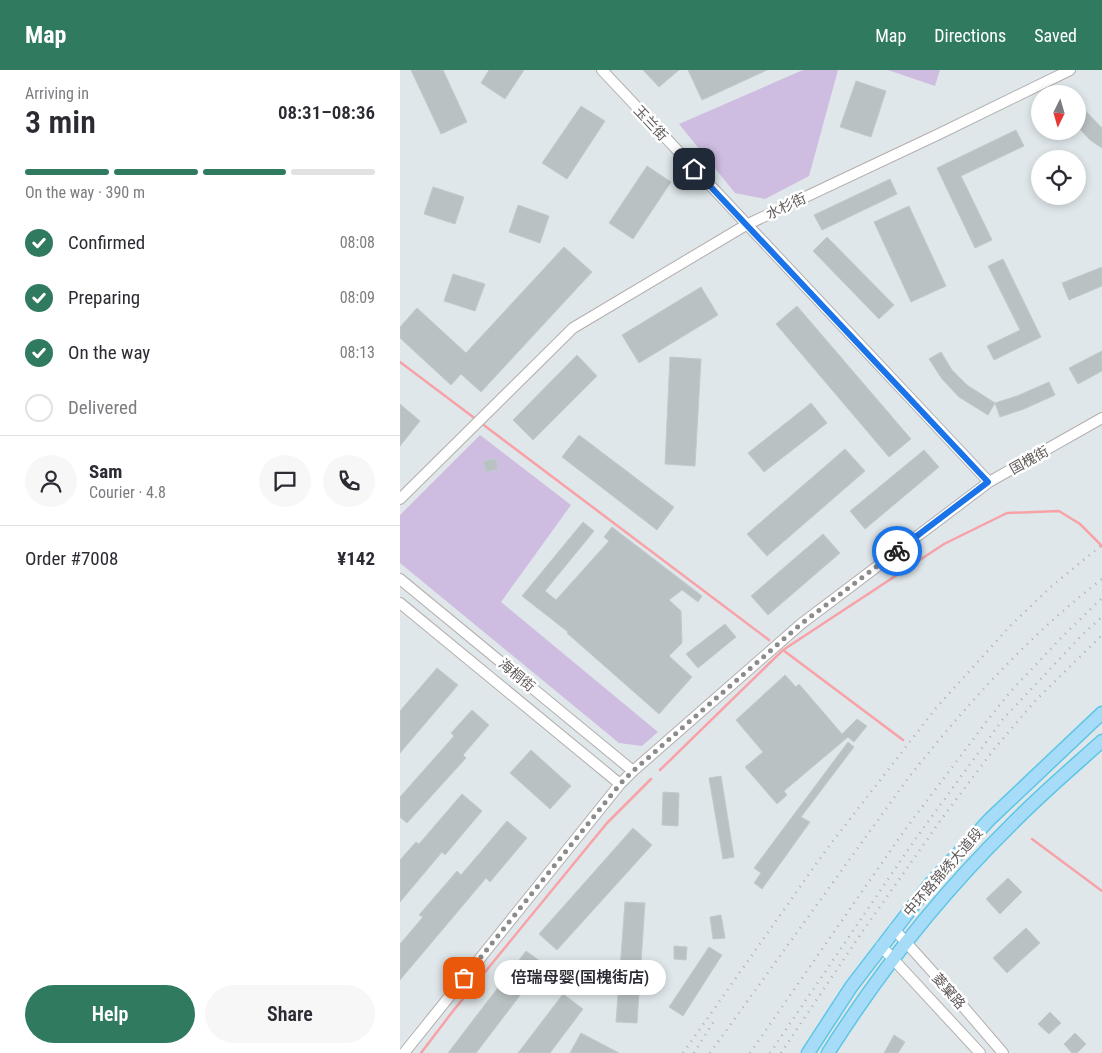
<!DOCTYPE html>
<html lang="en">
<head>
<meta charset="utf-8">
<style>
	:root { --surface:#fff; --page:#f7f7f7; --text:#2b2b33; --muted:#7c7c81; --line:#e1e1e2; --accent:#307a60 }
	body { margin:0; font-family:"Roboto Condensed","Noto Sans SC",sans-serif; background:var(--page); color:var(--text); height:100vh; display:flex; flex-direction:column; font-size:19px; white-space:nowrap }
	* { box-sizing:border-box; margin:0 }
	p { font-size:16px; color:var(--muted) }
	.icon { flex:none; width:28px; height:28px; fill:none; stroke:currentColor; stroke-width:2; stroke-linecap:round; stroke-linejoin:round }
	.map { position:relative; flex:1; overflow:hidden }
	.drawer { display:flex; flex-direction:column; background:var(--surface); width:400px }
	.drawer>* { flex:none }
	.needle { width:32px; rotate:185deg }
	.fabs { position:absolute; left:631px; top:15px; display:grid; gap:10px }
	.fabs a { display:grid; place-items:center; width:55px; height:55px; border-radius:50%; background:var(--surface); box-shadow:0 2px 8px #0003; font-size:25px }
	.pin { position:absolute; display:grid; place-items:center; width:42px; height:42px; color:#fff; margin:-21px; border-radius:10px; box-shadow:0 2px 8px #0006 }
	.courier { position:absolute; display:grid; place-items:center; width:50px; height:50px; margin:-25px; border:4px solid #1a73e8; border-radius:50%; background:#fff; color:#222; box-shadow:0 1px 6px #0007 }
	.bubble { position:absolute; height:35px; border-radius:18px; background:var(--surface); box-shadow:0 2px 8px #0003; font-size:16px; font-weight:600; line-height:35px; text-align:center }
	.headline em { font-style:normal; font-weight:600 }
	.headline div { display:flex; flex-direction:column-reverse }
	.headline { display:flex; align-items:center; justify-content:space-between; height:85px; padding:0 25px }
	h1 { font-size:32px; font-weight:600; line-height:38px }
	.bar { display:grid; grid-template-columns:repeat(4,1fr); gap:8px 5px; align-content:center; height:60px; padding:0 25px }
	.bar i { height:6px; border-radius:4px; background:var(--line) }
	.bar .selected { background:var(--accent) }
	.bar p { grid-column:span 4 }
	.line { display:flex; align-items:center; gap:12px; padding:0 25px; border-top:1px solid var(--line) }
	.line div { flex:1 }
	.round { display:grid; place-items:center; flex:none; width:52px; height:52px; border-radius:26px; background:var(--page) }
	ol { padding:0 25px; list-style:none }
	li { display:flex; align-items:center; gap:15px; height:55px }
	li p { margin-inline-start:auto }
	li .icon { padding:5px; border-radius:50%; background:var(--accent); color:#fff; stroke-width:4 }
	li:last-child { color:var(--muted) }
	li i { width:28px; height:28px; border:2px solid var(--line); border-radius:50% }
	.cta { display:flex; gap:10px; margin-top:auto; padding:10px 25px }
	.cta a { flex:1; height:58px; border-radius:30px; background:var(--accent); color:#fff; font-size:20px; font-weight:600; line-height:58px; text-align:center }
	.cta a+a { background:var(--page); color:var(--text) }
	header { display:flex; align-items:center; gap:30px; box-sizing:border-box; height:70px; padding:0 25px; background:var(--accent); color:#fff }
	header strong { font-size:24px }
	nav { display:flex; gap:28px; margin-inline-start:auto; font-size:18px }
	main { display:flex; flex:1; min-height:0 }
	.map>svg:first-child { display:block }
	.green { fill:#cfbde1 }
	.lines { fill:none; stroke-linecap:round; stroke-linejoin:round }
	.stream { stroke:#f8a2a7; stroke-width:2.5 }
	.building { fill:#bac1c3; stroke:#becbce }
	.minor-casing { stroke:#b4aead; stroke-width:12 }
	.major-casing { stroke:#5dc6e5; stroke-width:15 }
	.minor { stroke:#fff; stroke-width:10 }
	.major { stroke:#a7dcf8; stroke-width:12 }
	.rail { stroke:#afaeae; stroke-width:2.5; stroke-dasharray:1 6; stroke-linecap:butt }
	.done { stroke:#8c8b8b; stroke-width:5; stroke-dasharray:0 9 }
	.route { stroke:#1a73e8; stroke-width:6 }
	.labels { text-anchor:middle; stroke-width:5; stroke-linejoin:round; paint-order:stroke }
	.street-label { font-size:14px; fill:#5f5958; stroke:#fff }
</style>
</head>
<body>
<header>
<strong>Map</strong>
<nav><a>Map</a><a>Directions</a><a>Saved</a></nav>
</header>
<main>
<section class="drawer">
<div class="headline"><div><h1>3 min</h1><p>Arriving in</p></div><em>08:31–08:36</em></div>
<div class="bar"><i class="selected"></i><i class="selected"></i><i class="selected"></i><i></i><p>On the way · 390 m</p></div>
<ol>
<li><svg class="icon" aria-label="check" viewBox="0 0 24 24"><path d="M5 12l5 5 9-10"/></svg>Confirmed<p>08:08</p></li>
<li><svg class="icon" aria-label="check" viewBox="0 0 24 24"><path d="M5 12l5 5 9-10"/></svg>Preparing<p>08:09</p></li>
<li><svg class="icon" aria-label="check" viewBox="0 0 24 24"><path d="M5 12l5 5 9-10"/></svg>On the way<p>08:13</p></li>
<li><i></i>Delivered</li>
</ol>
<div class="line" style="height:90px"><a class="round"><svg class="icon" aria-label="person" viewBox="0 0 24 24"><circle cx="12" cy="8" r="4"/><path d="M4 21q1-7 8-7t8 7"/></svg></a><div><b>Sam</b><p>Courier · 4.8</p></div><a class="round"><svg class="icon" aria-label="chat" viewBox="0 0 24 24"><path d="M4 5h16v11H9l-5 4z"/></svg></a><a class="round"><svg class="icon" aria-label="phone" viewBox="0 0 24 24"><path d="M5 4h4l2 5-3 2q2 4 5 5l2-3 5 2v4C11 20 4 13 5 4z"/></svg></a></div>
<div class="line" style="height:65px"><div>Order #7008</div><b>¥142</b></div>
<div class="cta"><a>Help</a><a>Share</a></div>
</section>
<div class="map">
<svg width="702" height="983" viewBox="0 0 702 983">
	<rect width="100%" height="100%" fill="#dfe7ea"/>
	<path class="green" d="M403 0H438L409 106 365 129 335 123 279 54Z
		M488 0H540L535 16Z
		M80 365 171 435 101 532 258 662 242 676 219 673 0 493V445Z"/>
	<g class="lines">
		<path class="stream" d="M0 292 77 350
			M81 353 369 570
			M383 580 503 670
			M260 700 383 580 544 474 607 443 659 441 680 454 702 476
			M632 769 702 821
			M21 983 53 941 207 753 251 709"/>
	</g>
	<path class="building" d="M11 0H43L67 52 41 64Z
		M89 0H124L105 29 81 13Z
		M243 0H279L259 17Z
		M288 0H367L302 30Z
		M456 11 486 21 471 67 440 57Z
		M678 33 702 58V78L690 70 678 57Z
		M181 36 205 51 167 109 142 93Z
		M616 60 624 76 561 106 592 170 575 178 537 98Z
		M247 96 271 112 233 169 209 153Z
		M490 109 497 124 422 160 414 145Z
		M33 117 64 127 55 154 24 144Z
		M118 135 149 146 140 173 109 162Z
		M509 136 546 216 511 232 474 152Z
		M427 167 494 235 479 249 413 181Z
		M164 177 192 202 81 322 61 304 51 315 0 268V257L17 238 66 283Z
		M603 189 641 267 594 290 587 276 620 260 588 196Z
		M702 197V216L669 230 662 213Z
		M53 204 85 214 75 241 44 231Z
		M301 217 318 245 239 293 222 265Z
		M397 236 511 369 489 387 376 254Z
		M702 281V301L678 314 669 298Z
		M541 282 552 300 567 315 595 333 588 345 559 327 542 309 529 289Z
		M177 285 197 306 133 370 113 350Z
		M270 287 301 289 295 396 265 394Z
		M649 312 655 325 624 339 600 347 595 333 617 326Z
		M411 333 427 353 364 402 348 383Z
		M0 334 20 351 0 376Z
		M179 365 274 437 257 460 162 387Z
		M445 379 465 401 367 486 347 464Z
		M524 380 539 397 465 459 450 441Z
		M96 389 98 399 86 402 83 391Z
		M183 452 194 461 145 521 156 530 209 471 204 467 212 457 302 526 298 532 282 520 269 530 281 541 282 573 269 586 292 607 259 644 167 563 168 562 122 526Z
		M423 464 440 483 368 545 351 526Z
		M325 554 336 567 298 598 286 584Z
		M37 598 58 615 0 683V641Z
		M385 605 396 617 399 614 442 664 457 649 467 656 454 672 448 667 384 721 387 725 377 734 345 697 363 682 336 650Z
		M72 640 89 655 63 685 66 688 7 753 0 747V727L54 666 51 663Z
		M448 672 454 677 401 747 410 752 362 819 354 813 361 803 354 798Z
		M131 680 171 716 150 739 110 703Z
		M321 706 334 787 323 789 309 708Z
		M263 722 279 723 278 756 262 755Z
		M62 724 82 741 45 785 42 782 0 832V790L16 772 19 774Z
		M107 751 127 768 90 812 86 808 0 910V874L23 847 19 845 57 801 61 805Z
		M233 758 252 775 157 880 139 864Z
		M608 808 622 822 600 844 586 829Z
		M225 832 245 833 237 953 216 952Z
		M321 845 325 868 313 869 310 847Z
		M626 858 640 873 607 903 593 888Z
		M274 876 287 877 286 890 274 889Z
		M309 877 322 885 283 946 269 937Z
		M126 881 144 894 76 983H48Z
		M163 924 183 939 150 983H118Z
		M650 942 661 953 649 964 638 954Z
		M181 963 219 983H170Z
		M675 963 686 974 677 983H672L664 974Z
		M494 965 505 972 498 983H484Z"/>
	<g class="lines">
		<g class="minor-casing">
			<path id="minor" d="M202 0 589 412
				M0 429 173 258 346 155 539 64 670 0
				M0 509 233 701
				M0 533 220 714
				M494 859 548 919 603 983
				M481 876 580 983
				M4 983 220 714 233 701 401 554 589 412 702 348"/>
		</g>
		<g class="major-casing">
			<path id="major" d="M408 983 451 917 530 814 590 749 702 643
				M428 983C480 901 541 824 610 756 639 726 671 699 702 671"/>
		</g>
		<use href="#minor" class="minor"/>
		<use href="#major" class="major"/>
		<path class="rail" d="M283 983 426 780 536 638 611 555 653 515 702 475
			M294 983 314 951
			M310 983 509 707C566 635 628 566 702 509
			M350 983 504 761 587 651 610 622 661 568 702 528
			M370 983 514 771 603 649 683 564 702 547
			M381 983 458 868 543 747 595 678 635 631 702 565"/>
	</g>
	<g class="lines">
		<path class="done" d="M64 908 220 714 233 701 401 554 497 481"/>
		<path class="route" d="M294 99 588 412 497 481"/>
	</g>
	<g class="labels">
		<g class="street-label">
			<text transform="translate(251 53) rotate(47)" y="5">玉兰街</text>
			<text transform="translate(386 136) rotate(-25)" y="5">水杉街</text>
			<text transform="translate(629 390) rotate(-29)" y="5">国槐街</text>
			<text transform="translate(117 605) rotate(40)" y="5">海桐街</text>
			<text transform="translate(543 802) rotate(-49)" y="5">中环路锦绣大道段</text>
			<text transform="translate(549 921) rotate(49)" y="5">菱窠路</text>
		</g>
	</g>
</svg>
<div class="fabs">
<a><svg class="needle" viewBox="-14 -14 28 28"><path d="M0-13l5 13h-10z" fill="#e53935"/><path d="M0 13l5-13h-10z" fill="#7c7c81"/></svg></a>
<a><svg class="icon" aria-label="locate" viewBox="0 0 24 24"><circle cx="12" cy="12" r="6"/><path d="M12 2v4M12 18v4M2 12h4M18 12h4"/></svg></a>
</div>
<div class="pin" style="left:64px;top:908px;background:#ea580c"><svg class="icon" aria-label="bag" viewBox="0 0 24 24"><path d="M5 8h14l-1 12H6zM9 8a3 3 0 0 1 6 0"/></svg></div>
<div class="pin" style="left:294px;top:99px;background:#1f2937"><svg class="icon" aria-label="home" viewBox="0 0 24 24"><path d="M3 11l9-7 9 7M6 9v11h12V9"/></svg></div>
<div class="courier" style="left:497px;top:481px"><svg class="icon" aria-label="bike" viewBox="0 0 24 24"><circle cx="6" cy="16" r="4"/><circle cx="18" cy="16" r="4"/><path d="M6 16l4-8h5l3 8M10 8l3 8H6M13 5h3"/></svg></div>
<div class="bubble" style="left:94px;top:890px;width:172px">倍瑞母婴(国槐街店)</div>
</div>
</main>
</body>
</html>
